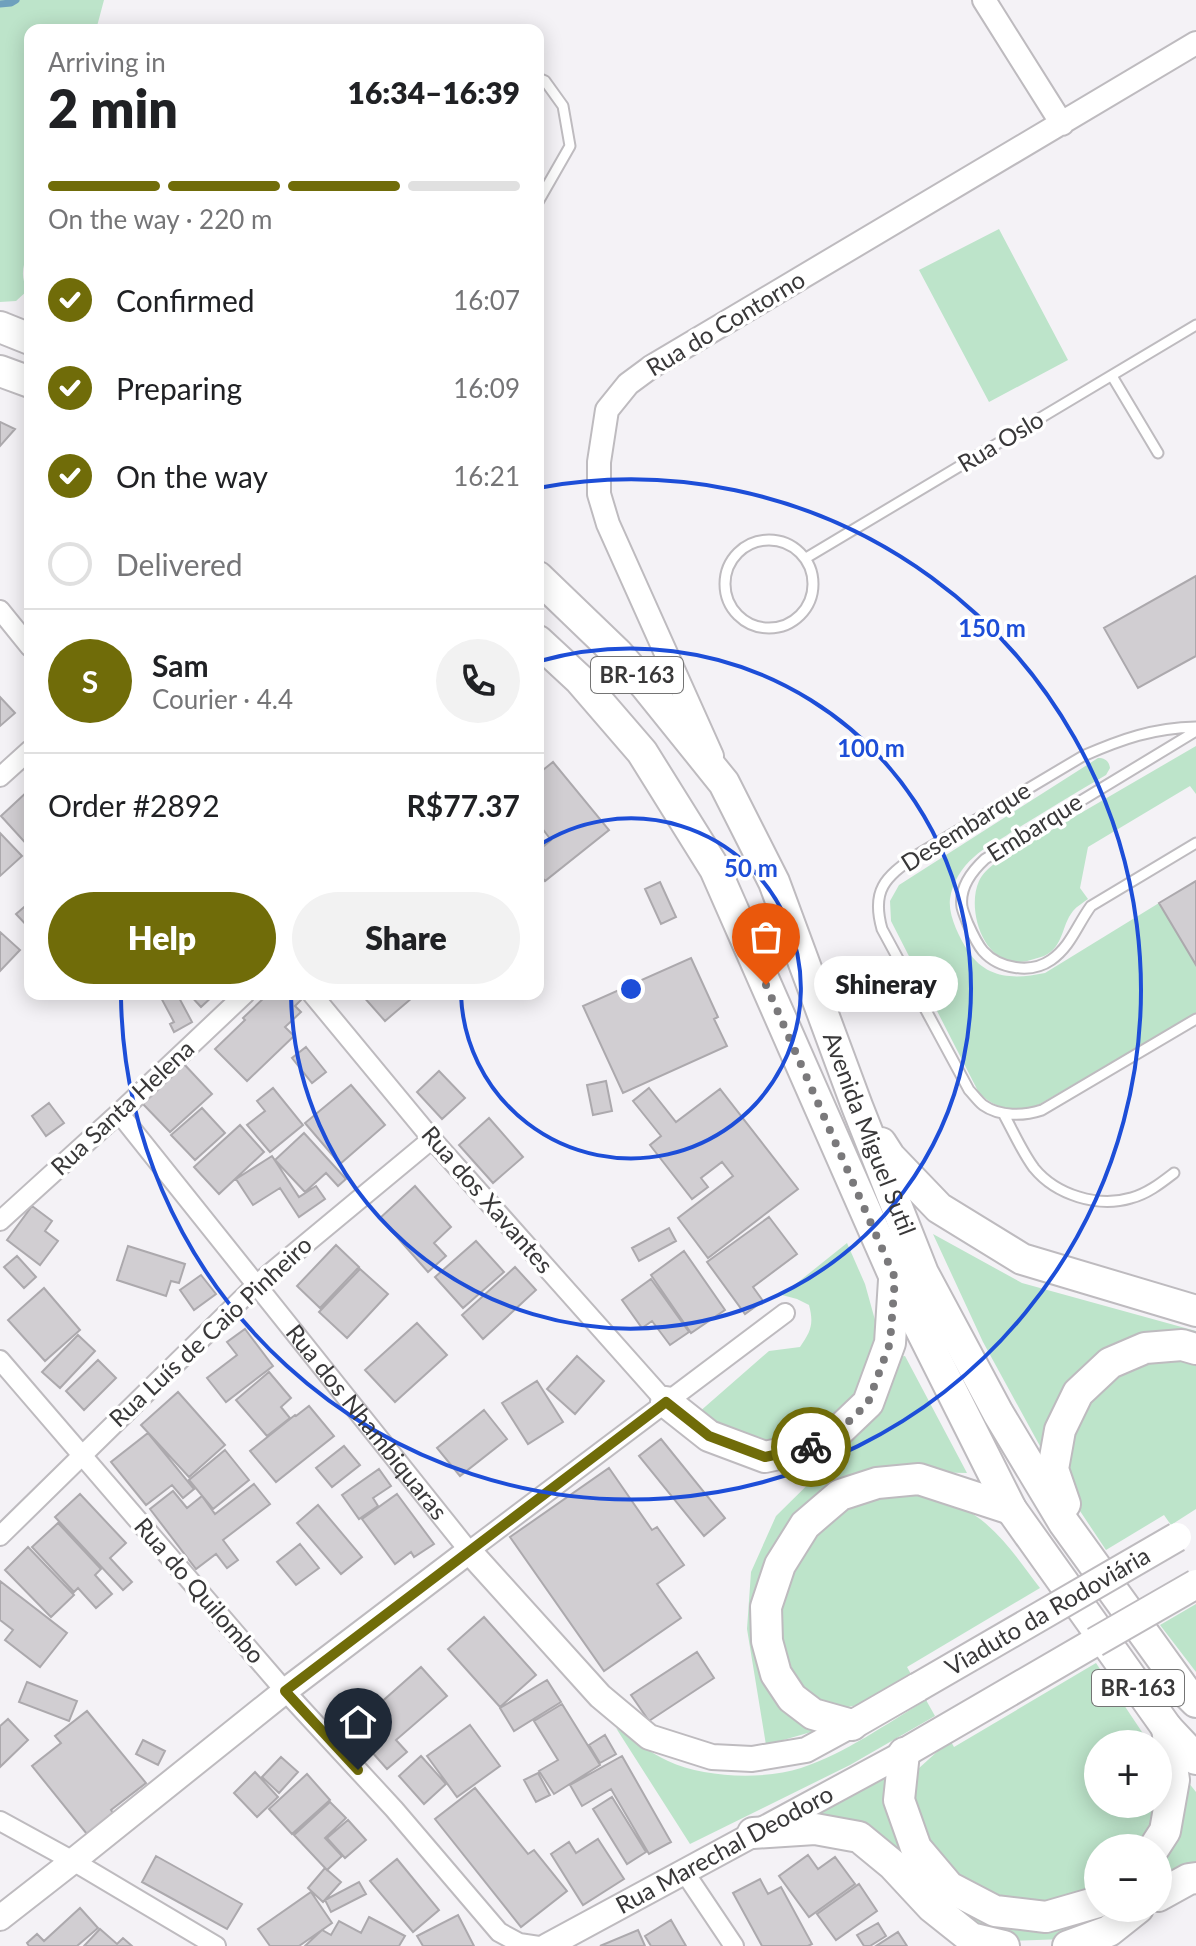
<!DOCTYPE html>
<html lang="en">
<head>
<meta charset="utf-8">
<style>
	:root { --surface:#fff; --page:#f2f2f2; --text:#202124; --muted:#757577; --line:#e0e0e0; --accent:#706c09 }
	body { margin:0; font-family:Lato,sans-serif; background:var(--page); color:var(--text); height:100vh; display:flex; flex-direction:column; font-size:30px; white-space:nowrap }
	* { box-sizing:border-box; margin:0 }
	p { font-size:26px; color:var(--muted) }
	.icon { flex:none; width:44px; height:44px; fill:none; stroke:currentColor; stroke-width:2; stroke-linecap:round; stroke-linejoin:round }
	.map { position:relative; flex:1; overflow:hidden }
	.drawer { position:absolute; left:24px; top:24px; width:520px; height:976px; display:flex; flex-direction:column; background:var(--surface); border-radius:16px; box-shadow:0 4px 20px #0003 }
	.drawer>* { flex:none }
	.tools { position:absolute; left:1084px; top:1730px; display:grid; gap:16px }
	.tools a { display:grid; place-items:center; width:88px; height:88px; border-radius:50%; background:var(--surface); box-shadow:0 4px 20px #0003; font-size:40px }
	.pin { position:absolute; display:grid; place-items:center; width:68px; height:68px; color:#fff; margin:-82px -34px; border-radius:50% 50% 50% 0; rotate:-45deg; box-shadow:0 0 8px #0007 }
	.pin .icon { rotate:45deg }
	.courier { position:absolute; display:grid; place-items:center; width:80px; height:80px; margin:-40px; border:6px solid #706c09; border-radius:50%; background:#fff; color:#222; box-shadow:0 2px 10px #0007 }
	.bubble { position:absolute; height:56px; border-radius:28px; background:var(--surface); box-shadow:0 4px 20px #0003; font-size:26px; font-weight:800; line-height:56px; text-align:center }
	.summary em { font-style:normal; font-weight:800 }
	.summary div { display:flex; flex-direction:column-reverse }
	.summary { display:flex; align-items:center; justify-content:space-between; height:136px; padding:0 24px }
	h1 { font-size:52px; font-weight:800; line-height:60px }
	.bar { display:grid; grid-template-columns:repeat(4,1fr); gap:12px 8px; align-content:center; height:96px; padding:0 24px }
	.bar i { height:10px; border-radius:6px; background:var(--line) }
	.bar .selected { background:var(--accent) }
	.bar p { grid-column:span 4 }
	.line { display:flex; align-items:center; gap:20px; padding:0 24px; border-top:2px solid var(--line) }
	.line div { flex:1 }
	.round { display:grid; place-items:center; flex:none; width:84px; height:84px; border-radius:42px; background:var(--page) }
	ol { padding:0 24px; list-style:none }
	li { display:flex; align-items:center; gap:24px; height:88px }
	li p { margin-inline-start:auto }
	li .icon { padding:8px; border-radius:50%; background:var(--accent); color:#fff; stroke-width:4 }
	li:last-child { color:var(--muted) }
	li i { width:44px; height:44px; border:4px solid var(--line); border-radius:50% }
	.action { display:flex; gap:16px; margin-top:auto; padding:16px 24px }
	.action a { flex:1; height:92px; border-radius:48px; background:var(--accent); color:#fff; font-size:32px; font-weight:800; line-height:92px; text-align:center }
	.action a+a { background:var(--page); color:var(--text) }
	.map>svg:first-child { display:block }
	.green { fill:#bde4ca }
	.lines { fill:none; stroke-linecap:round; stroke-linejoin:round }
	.stream { stroke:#6fa0bd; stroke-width:7 }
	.building { fill:#d1ced2; stroke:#aca9ad; stroke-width:2 }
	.service-casing { stroke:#bebbbf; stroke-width:13 }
	.minor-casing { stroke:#bebbbf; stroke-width:22 }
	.tertiary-casing { stroke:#bebbbf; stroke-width:26 }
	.secondary-casing { stroke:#bebbbf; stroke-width:28 }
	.primary-casing { stroke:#bebbbf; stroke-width:32 }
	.trunk-casing { stroke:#bebbbf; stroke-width:34 }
	.service { stroke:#fff; stroke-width:9 }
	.minor { stroke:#fff; stroke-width:18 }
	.tertiary { stroke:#fff; stroke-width:22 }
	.secondary { stroke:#fff; stroke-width:24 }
	.primary { stroke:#fff; stroke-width:28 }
	.trunk { stroke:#fff; stroke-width:30 }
	.primary-bridge-casing { stroke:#bebbbf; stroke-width:32; stroke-linecap:butt }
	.primary-bridge { stroke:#fff; stroke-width:28 }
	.done { stroke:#7a797b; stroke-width:8; stroke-dasharray:0 14.4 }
	.route { stroke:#706c09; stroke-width:10 }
	.ring { fill:none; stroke:#1d4ed8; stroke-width:4 }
	.labels { text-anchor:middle; stroke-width:7; stroke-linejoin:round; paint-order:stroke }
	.shield { fill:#fff; stroke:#747474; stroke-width:2 }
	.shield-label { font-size:22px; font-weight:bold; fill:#393839 }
	.street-label { font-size:24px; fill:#393839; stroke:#fff }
	.centre { fill:#1d4ed8; stroke:#fff; stroke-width:4 }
	.ring-label { font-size:24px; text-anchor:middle; font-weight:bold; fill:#1d4ed8; stroke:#fff; stroke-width:7; stroke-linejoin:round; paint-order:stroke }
</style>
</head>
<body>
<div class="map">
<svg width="1196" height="1946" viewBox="0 0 1196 1946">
	<rect width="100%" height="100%" fill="#f4f2f6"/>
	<path class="green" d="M0 0H104L96 30H30V245C25 261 18 275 28 290L16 301 0 302Z
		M999 229 1068 360 989 402 919 270Z
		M1196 746V794L1190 786 1088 847 1080 888 1088 899C1083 903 1077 906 1073 911 1061 926 1064 947 1044 956 1035 959 1023 963 1014 962 981 958 967 907 979 881 982 874 989 868 995 863Z
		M1098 758C1105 758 1109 761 1110 768L1106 775C1074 794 1042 813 1010 833 999 841 984 847 974 857 962 867 952 883 950 899 948 915 959 937 968 951 987 980 1016 979 1045 973L1159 903 1196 965V1013L1040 1104C1017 1114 997 1110 979 1093L891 921 890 901 899 885Z
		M933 1234 1022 1283 1196 1331V1336L1131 1342 1046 1448H1041L983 1342Z
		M847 1243 865 1284 875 1320 873 1355 850 1407 799 1446 740 1443 698 1413 769 1351 800 1347C811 1331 814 1324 809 1305L797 1299 782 1295Z
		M905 1356 967 1473 874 1471 837 1488 758 1624 818 1730 766 1745 747 1629 751 1572 776 1516 859 1434 884 1396 898 1357Z
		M1181 1358 1196 1362V1509L1171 1525 1164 1515 1106 1550 1080 1511 1066 1471 1073 1434 1088 1401 1117 1374 1148 1361Z
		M920 1493C932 1497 944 1500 956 1505 994 1521 1016 1557 1040 1588L907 1667 912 1676 867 1703 844 1708 821 1703 802 1688 788 1668 780 1638V1610L793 1571 816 1534 847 1507 880 1496Z
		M1196 1604V1672L1160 1625Z
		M1096 1663 1150 1744H1098V1804H1158V1765L1163 1793 1151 1834 1141 1848H1098V1890L1021 1910 950 1872 926 1839 913 1807 918 1769 950 1740 954 1747Z
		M926 1700 935 1716 850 1765 690 1844 616 1728C633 1740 649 1752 668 1761 704 1778 764 1780 801 1768 846 1753 886 1724 926 1700Z
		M886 1776 888 1808 931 1885 966 1913 988 1924 1027 1931 1069 1926 1109 1908H1126L1065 1939 1010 1941 962 1921 918 1886 801 1820Z
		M1188 1782 1196 1792V1865L1158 1880V1865L1179 1831Z"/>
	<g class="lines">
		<path class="stream" d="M0 4 11 3 16 0"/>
	</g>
	<path class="building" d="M0 422 15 429 0 446Z
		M1196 576V656L1138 688 1104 628Z
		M0 697 15 713 0 726Z
		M553 762 609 830 545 881 538 873V851L551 840 538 823V774Z
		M30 789V848L1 816Z
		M0 833 22 856 0 876Z
		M1196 881V965L1159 903Z
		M660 882 676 917 661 924 645 889Z
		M30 902V929L16 914Z
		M0 932 20 950 0 971Z
		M691 958 718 1017 714 1019 727 1046 623 1093 583 1006Z
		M159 994H177L192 1022 174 1032 170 1024 174 1022Z
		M189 994H215L201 1007Z
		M268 994H301L304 997 295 1006 301 1012 285 1027 294 1036 247 1081 215 1049 245 1020 243 1018Z
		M364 994H408L412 998 385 1021 362 995Z
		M306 1047 326 1072 312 1083 292 1058Z
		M183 1063 212 1094 170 1132 141 1102Z
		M439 1071 465 1098 442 1119 417 1092Z
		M606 1081 612 1111 593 1115 587 1085Z
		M351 1085 385 1125 340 1164 305 1123Z
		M273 1088 303 1125 270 1152 247 1125 265 1111 257 1101Z
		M649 1088 676 1122 720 1089 798 1189 708 1258 678 1218 733 1176 722 1162 701 1178 708 1187 692 1199 650 1145 661 1136 633 1101Z
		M49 1103 64 1123 46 1136 32 1116Z
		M202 1108 225 1133 195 1160 171 1135Z
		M489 1118 523 1157 493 1183 459 1145Z
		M240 1125 264 1152 219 1194 194 1167Z
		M304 1133 346 1179 338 1186 326 1173 305 1192 275 1160Z
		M272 1156 299 1197 316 1186 325 1199 299 1217 280 1188 253 1205 236 1179Z
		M415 1186 451 1227 434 1243 446 1256 428 1272 380 1218Z
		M32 1206 52 1221 45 1231 58 1241 40 1265 7 1240Z
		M769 1217 797 1254 753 1287 763 1301 745 1314 707 1262Z
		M669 1228 676 1241 639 1261 632 1248Z
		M476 1241 504 1272 463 1308 435 1277Z
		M336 1245 359 1267 320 1308 297 1286Z
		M128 1246 185 1264 179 1283 171 1281 166 1296 117 1280Z
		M684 1251 725 1310 691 1333 651 1275Z
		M17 1256 36 1277 24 1288 4 1267Z
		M515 1267 536 1290 483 1339 462 1315Z
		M360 1269 388 1294 347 1338 319 1312Z
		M201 1275 216 1294 194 1310 180 1290Z
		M651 1279 689 1332 670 1345 652 1321 642 1328 622 1300Z
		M44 1288 80 1330 45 1361 8 1320Z
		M417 1323 447 1355 395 1402 365 1370Z
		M245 1329 273 1366 226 1402 207 1378 237 1355 227 1342Z
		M78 1335 95 1351 60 1388 42 1372Z
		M577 1356 604 1381 575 1414 547 1389Z
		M98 1360 116 1378 84 1410 66 1391Z
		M269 1372 291 1398 281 1407 290 1418 267 1436 236 1400Z
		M537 1381 563 1422 528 1444 502 1403Z
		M178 1392 225 1445 189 1477 141 1425Z
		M309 1406 334 1436 276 1482 250 1451 295 1415 296 1416Z
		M484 1410 507 1439 460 1476 437 1448Z
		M148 1433 194 1489 183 1498 172 1485 146 1505 111 1462Z
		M661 1439 725 1518 704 1536 639 1456Z
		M344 1446 360 1465 332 1487 316 1468Z
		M225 1450 249 1480 213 1509 189 1480Z
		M609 1468 652 1530 657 1527 684 1565 657 1584 681 1618 604 1671 510 1537Z
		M379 1469 391 1486 373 1498 378 1506 359 1519 342 1495Z
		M254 1484 270 1504 223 1540 238 1560 227 1568 216 1554 196 1569 150 1509 173 1491 187 1508 202 1496 215 1514Z
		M80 1494 126 1543 110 1558 132 1582 123 1590 55 1517Z
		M397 1494 434 1544 414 1557 411 1552 395 1564 362 1519Z
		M318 1505 362 1557 341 1574 297 1523Z
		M58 1523 101 1569 95 1575 112 1594 96 1608 78 1588 74 1592 32 1547Z
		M300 1544 319 1568 296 1585 277 1562Z
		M28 1547 74 1595 51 1617 5 1570Z
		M0 1581 67 1633 40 1667 5 1640 13 1630 0 1620Z
		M484 1617 536 1675 500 1707 448 1649Z
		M697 1652 714 1678 649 1721 631 1695Z
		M421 1667 447 1696 396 1740 407 1752 387 1769 339 1715 366 1691 378 1705Z
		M547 1680 561 1702 514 1731 500 1708Z
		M27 1682 77 1701 69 1721 19 1702Z
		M562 1704 600 1765 554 1794 539 1771 558 1760 534 1721Z
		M87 1711 146 1783 111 1810 117 1818 91 1839 32 1766 61 1743 55 1736Z
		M8 1719 28 1740 0 1767V1726Z
		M470 1725 500 1766 457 1797 427 1756Z
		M605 1735 616 1754 600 1763 589 1745Z
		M143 1740 165 1751 158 1765 136 1754Z
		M421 1756 446 1784 424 1804 399 1776Z
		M622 1756 671 1842 649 1854 611 1789 582 1806 570 1785Z
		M281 1757 298 1772 279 1793 262 1777Z
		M255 1772 278 1797 257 1817 234 1793Z
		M538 1773 550 1795 536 1802 524 1780Z
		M307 1774 330 1800 292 1834 269 1809Z
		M475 1788 528 1854 534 1850 567 1891 521 1927 435 1819Z
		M612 1797 646 1852 627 1864 593 1809Z
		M330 1802 346 1818 325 1838 342 1856 327 1870 294 1835Z
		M348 1820 366 1840 345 1858 327 1838Z
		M598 1839 624 1879 583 1905 551 1854 569 1842 576 1853Z
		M808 1855 818 1869 835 1857 855 1884 809 1917 779 1876Z
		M156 1856 242 1904 227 1929 142 1882Z
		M397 1859 439 1910 413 1932 370 1881Z
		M325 1868 341 1882 323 1902 308 1888Z
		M760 1879 768 1894 781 1887 812 1944 808 1946H762L733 1893Z
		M359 1882 366 1894 331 1912 325 1900Z
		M859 1884 877 1911 836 1940 817 1914Z
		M311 1892 332 1923 299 1946H270L258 1929Z
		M80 1908 98 1928 77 1946H29L27 1943 37 1934 44 1941Z
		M458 1915 474 1946H423L417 1936Z
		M369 1917 405 1936 399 1946H305L322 1930 331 1935 339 1921 361 1933Z
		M671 1920 686 1946H651L645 1936Z
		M878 1923 886 1936 870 1946H864L857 1935Z
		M100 1929 117 1944 123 1938 132 1946H84Z
		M638 1930 645 1946H600Z
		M898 1932 907 1946H876Z"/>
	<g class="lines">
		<g class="service-casing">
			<path id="service" d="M538 78 545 81 563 106 570 146 538 202
				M1112 376 1158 453
				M725 584a44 44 0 1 1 88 0a44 44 0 1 1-88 0Z
				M806 558 1196 325
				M1196 727C1153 728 1122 739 1083 756L915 856C885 878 871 890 882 929L969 1090C973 1094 978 1101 983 1105 1000 1117 1024 1116 1042 1110L1196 1019
				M1196 731 985 859C972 871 959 887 962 907 963 912 966 919 968 924 972 933 977 944 983 951 999 969 1031 974 1051 960 1071 946 1077 925 1091 906L1196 843
				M1003 1113C1013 1131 1022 1152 1034 1168 1056 1195 1098 1208 1131 1198 1147 1194 1161 1183 1174 1173"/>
		</g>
		<g class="minor-casing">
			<g id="minor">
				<path d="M0 610 30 647"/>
				<path d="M0 777 30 750"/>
				<path d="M312 994 432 1139 666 1402"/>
				<path id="s1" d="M119 1113 469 1551 785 1313"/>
				<path d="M0 1221 119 1113 245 994"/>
				<path d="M0 1360 285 1691 394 1809 499 1932 519 1943 539 1946"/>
				<path d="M0 1536 256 1285 432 1139"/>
				<path d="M0 1821 73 1861 216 1946"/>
				<path d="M685 1873 734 1946"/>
			</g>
		</g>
		<g class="tertiary-casing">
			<path id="tertiary" d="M984 0 1062 124
				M712 756 608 524 599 494V462L607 410 628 384 651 367 1196 43"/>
		</g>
		<g class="secondary-casing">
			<g id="secondary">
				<path d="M0 1918 73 1861 285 1691 469 1551 600 1696 649 1737 712 1757 752 1759 806 1750 852 1725"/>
				<path id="s2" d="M547 1946 904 1753"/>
			</g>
		</g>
		<g class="primary-casing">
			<path id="primary" d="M852 1725 918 1687
				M904 1753 1095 1642"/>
		</g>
		<g class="trunk-casing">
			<g id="trunk">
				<path d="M0 327 30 339"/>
				<path d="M0 371 30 382"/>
				<path id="s3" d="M538 577 617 653 646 686 724 783 774 882 857 1106 923 1273 998 1413 1064 1523 1186 1692 1196 1702"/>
				<path d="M538 641 579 679 642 752 715 869 895 1278 1011 1509 1167 1728 1196 1759"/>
				<path d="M881 1143 890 1157 939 1208 1022 1259 1196 1311"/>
				<path d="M666 1402 709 1436 765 1457 825 1444 868 1403 890 1343 894 1280"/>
				<path d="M1065 1504 1053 1469 1060 1430 1078 1393 1110 1363 1145 1348 1182 1345 1196 1349"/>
				<path d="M852 1725 813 1714 792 1698 776 1674 767 1641 766 1607 780 1565 805 1525 840 1495 877 1483 919 1479 1011 1509"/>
				<path d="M904 1753 899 1800 916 1848 949 1887 995 1911 1046 1917 1098 1902"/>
				<path d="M753 1833 815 1829 859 1837 893 1865 932 1907 971 1938 1004 1946"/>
				<path d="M1154 1848 1165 1831 1174 1780 1167 1728"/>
				<path d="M1158 1896 1189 1879 1196 1878"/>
				<path d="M1068 1946 1109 1931 1138 1908"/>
			</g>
		</g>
		<use href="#service" class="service"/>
		<use href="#minor" class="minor"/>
		<use href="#tertiary" class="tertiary"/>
		<use href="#secondary" class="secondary"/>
		<use href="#primary" class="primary"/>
		<use href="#trunk" class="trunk"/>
		<g class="primary-bridge-casing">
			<g id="primary-bridge">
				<path d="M1095 1642 1196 1584"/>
				<path id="s4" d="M918 1687 1177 1537"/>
			</g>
		</g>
		<use href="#primary-bridge" class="primary-bridge"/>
	</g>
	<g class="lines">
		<path class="done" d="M766 985 895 1278 890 1343 868 1403 825 1444 811 1447"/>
		<path class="route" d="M358 1770 285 1691 666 1402 709 1436 765 1457 811 1447"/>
	</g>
	<g class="ring">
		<path d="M538 846A170 170 0 1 1 461 995"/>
		<path d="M540 661A340 340 0 1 1 291 995"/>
		<path d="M538 488A510 510 0 1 1 121 998"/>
	</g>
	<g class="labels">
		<g class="shield">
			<rect x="591" y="657" width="92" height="36" rx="6"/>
			<rect x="1092" y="1670" width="92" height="36" rx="6"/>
		</g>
		<g class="shield-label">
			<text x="637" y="683">BR-163</text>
			<text x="1138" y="1696">BR-163</text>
		</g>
		<g class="street-label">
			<text transform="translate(726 324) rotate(-31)" y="8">Rua do Contorno</text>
			<text transform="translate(1001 442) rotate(-31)" y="8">Rua Oslo</text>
			<text transform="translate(966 827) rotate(-32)" y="8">Desembarque</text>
			<text transform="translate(1035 828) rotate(-32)" y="8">Embarque</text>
			<text transform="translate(123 1108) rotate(-43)" y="8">Rua Santa Helena</text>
			<text dy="8" stroke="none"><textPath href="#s3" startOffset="658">Avenida Miguel Sutil</textPath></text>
			<text transform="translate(487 1200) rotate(49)" y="8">Rua dos Xavantes</text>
			<text transform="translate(211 1332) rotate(-43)" y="8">Rua Luís de Caio Pinheiro</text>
			<text dy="8" stroke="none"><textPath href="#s1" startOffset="396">Rua dos Nhambiquaras</textPath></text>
			<text transform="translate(199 1591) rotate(49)" y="8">Rua do Quilombo</text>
			<text dy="8" stroke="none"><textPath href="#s4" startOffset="150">Viaduto da Rodoviária</textPath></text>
			<text dy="8" stroke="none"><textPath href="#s2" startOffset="202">Rua Marechal Deodoro</textPath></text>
		</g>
	</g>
	<circle cx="631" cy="989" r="12" class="centre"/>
	<g class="ring-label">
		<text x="992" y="637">150 m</text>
		<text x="871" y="757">100 m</text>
		<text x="751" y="877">50 m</text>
	</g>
</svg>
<div class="tools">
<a>+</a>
<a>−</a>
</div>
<div class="pin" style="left:766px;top:985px;background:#ea580c"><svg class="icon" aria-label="bag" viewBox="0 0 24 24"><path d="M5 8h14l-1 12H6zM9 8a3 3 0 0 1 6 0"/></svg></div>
<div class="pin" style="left:358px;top:1770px;background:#1f2937"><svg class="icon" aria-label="home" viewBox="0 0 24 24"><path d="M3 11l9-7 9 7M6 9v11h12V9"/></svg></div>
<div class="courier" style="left:811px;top:1447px"><svg class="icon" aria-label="bike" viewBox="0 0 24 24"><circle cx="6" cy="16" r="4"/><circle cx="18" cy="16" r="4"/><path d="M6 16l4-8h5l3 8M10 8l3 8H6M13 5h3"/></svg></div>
<div class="bubble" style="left:814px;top:956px;width:144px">Shineray</div>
<section class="drawer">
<div class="summary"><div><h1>2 min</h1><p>Arriving in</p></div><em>16:34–16:39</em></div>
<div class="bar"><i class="selected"></i><i class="selected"></i><i class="selected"></i><i></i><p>On the way · 220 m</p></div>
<ol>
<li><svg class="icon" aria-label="check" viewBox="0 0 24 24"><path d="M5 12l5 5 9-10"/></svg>Confirmed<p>16:07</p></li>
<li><svg class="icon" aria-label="check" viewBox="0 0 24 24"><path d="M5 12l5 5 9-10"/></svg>Preparing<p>16:09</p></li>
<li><svg class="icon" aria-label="check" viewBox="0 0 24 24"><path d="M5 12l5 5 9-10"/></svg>On the way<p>16:21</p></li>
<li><i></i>Delivered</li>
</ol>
<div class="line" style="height:144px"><b class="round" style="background:var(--accent);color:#fff">S</b><div><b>Sam</b><p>Courier · 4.4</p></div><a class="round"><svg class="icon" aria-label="phone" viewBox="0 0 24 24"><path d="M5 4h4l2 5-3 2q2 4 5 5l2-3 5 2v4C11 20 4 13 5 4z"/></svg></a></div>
<div class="line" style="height:104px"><div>Order #2892</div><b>R$77.37</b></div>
<div class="action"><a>Help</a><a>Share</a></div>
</section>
</div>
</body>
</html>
